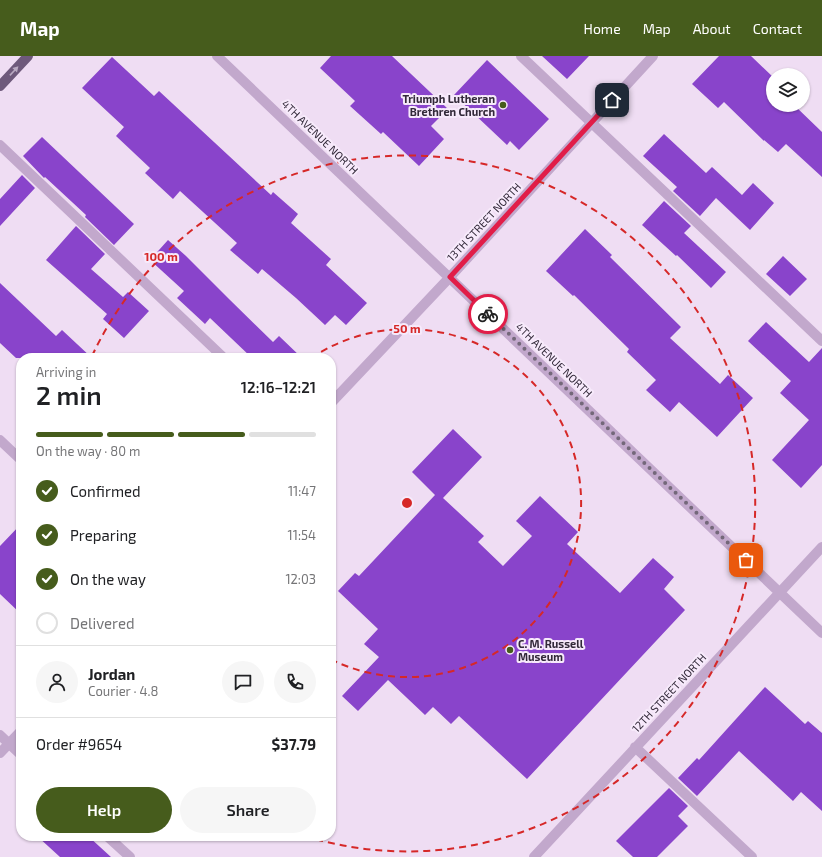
<!DOCTYPE html>
<html lang="en">
<head>
<meta charset="utf-8">
<style>
	:root { --surface:#fff; --page:#f6f6f6; --text:#202124; --muted:#757577; --line:#e0e0e0; --accent:#465c1c }
	body { margin:0; font-family:"Exo 2",sans-serif; background:var(--page); color:var(--text); height:100vh; display:flex; flex-direction:column; font-size:15px; white-space:nowrap }
	* { box-sizing:border-box; margin:0 }
	p { font-size:13px; color:var(--muted) }
	.icon { flex:none; width:22px; height:22px; fill:none; stroke:currentColor; stroke-width:2; stroke-linecap:round; stroke-linejoin:round }
	.map { position:relative; flex:1; overflow:hidden }
	.panel { position:absolute; left:16px; top:297px; width:320px; height:488px; display:flex; flex-direction:column; background:var(--surface); border-radius:16px; box-shadow:0 1px 3px #0004 }
	.panel>* { flex:none }
	.buttons { position:absolute; left:766px; top:12px; display:grid; gap:8px }
	.buttons a { display:grid; place-items:center; width:44px; height:44px; border-radius:50%; background:var(--surface); box-shadow:0 1px 3px #0004; font-size:20px }
	.pin { position:absolute; display:grid; place-items:center; width:34px; height:34px; color:#fff; margin:-17px; border-radius:8px; box-shadow:0 2px 6px #0006 }
	.courier { position:absolute; display:grid; place-items:center; width:40px; height:40px; margin:-20px; border:3px solid #e11d48; border-radius:50%; background:#fff; color:#222; box-shadow:0 1px 5px #0007 }
	.headline em { font-style:normal; font-weight:600 }
	.headline div { display:flex; flex-direction:column-reverse }
	.headline { display:flex; align-items:center; justify-content:space-between; height:68px; padding:0 20px }
	h1 { font-size:26px; font-weight:600; line-height:30px }
	.bar { display:grid; grid-template-columns:repeat(4,1fr); gap:6px 4px; align-content:center; height:48px; padding:0 20px }
	.bar i { height:5px; border-radius:3px; background:var(--line) }
	.bar .on { background:var(--accent) }
	.bar p { grid-column:span 4 }
	.line { display:flex; align-items:center; gap:10px; padding:0 20px; border-top:1px solid var(--line) }
	.line div { flex:1 }
	.round { display:grid; place-items:center; flex:none; width:42px; height:42px; border-radius:21px; background:var(--page) }
	ol { padding:0 20px; list-style:none }
	li { display:flex; align-items:center; gap:12px; height:44px }
	li p { margin-inline-start:auto }
	li .icon { padding:4px; border-radius:50%; background:var(--accent); color:#fff; stroke-width:4 }
	li:last-child { color:var(--muted) }
	li i { width:22px; height:22px; border:2px solid var(--line); border-radius:50% }
	.primary-button { display:flex; gap:8px; margin-top:auto; padding:8px 20px }
	.primary-button a { flex:1; height:46px; border-radius:24px; background:var(--accent); color:#fff; font-size:16px; font-weight:600; line-height:46px; text-align:center }
	.primary-button a+a { background:var(--page); color:var(--text) }
	header { display:flex; align-items:center; gap:24px; box-sizing:border-box; height:56px; padding:0 20px; background:var(--accent); color:#fff }
	header strong { font-size:19px }
	nav { display:flex; gap:22px; margin-inline-start:auto; font-size:14px }
	.map>svg:first-child { display:block }
	.building { fill:#8944cb }
	.lines { fill:none; stroke-linecap:round; stroke-linejoin:round }
	.minor { stroke:#c2a8cc; stroke-width:10 }
	.major { stroke:#6e597b; stroke-width:10 }
	.oneway { fill:#b9a9c1 }
	.done { stroke:#74687a; stroke-width:4; stroke-dasharray:0 7.2 }
	.route { stroke:#e11d48; stroke-width:5 }
	.ring { fill:none; stroke:#d62828; stroke-width:2; stroke-dasharray:7 5 }
	.poi-dot { fill:#465c1c; stroke:#f7eafb; stroke-width:1.5 }
	.labels { text-anchor:middle; stroke-width:4; stroke-linejoin:round; paint-order:stroke }
	.poi-label { font-size:11px; font-weight:bold; fill:#322939; stroke:#f7eafb; text-anchor:end }
	.street-label { font-size:11px; fill:#322939; stroke:#f7eafb }
	.centre { fill:#d62828; stroke:#f7eafb; stroke-width:2 }
	.ring-label { font-size:12px; text-anchor:middle; font-weight:bold; fill:#d62828; stroke:#f7eafb; stroke-width:4; stroke-linejoin:round; paint-order:stroke }
</style>
</head>
<body>
<header>
<strong>Map</strong>
<nav><a>Home</a><a>Map</a><a>About</a><a>Contact</a></nav>
</header>
<div class="map">
<svg width="822" height="801" viewBox="0 0 822 801">
	<rect width="100%" height="100%" fill="#efddf3"/>
	<path class="building" d="M331 0H392L448 53 431 70 444 83 419 110 383 76 381 78 350 50 355 45 320 12Z
		M542 0H589L567 23Z
		M719 0H751L773 21V49H794L822 76V121L786 88 778 96 764 84V85L724 46 718 52 692 28Z
		M112 1 154 40 159 35 271 139 273 136 298 158 291 167 331 203 326 209 367 247 346 269 335 259 325 269 296 242 262 213 258 218 230 194 237 187 180 135 173 143 145 117 150 112 116 80 124 71 82 32Z
		M487 4 549 63 519 94 510 85 507 89 454 39Z
		M664 78 706 117 712 111 742 139 753 127 774 147 750 174 716 142 700 160 673 135 677 131 643 100Z
		M42 81 134 168 114 189 85 161 86 159 45 121 44 122 23 100Z
		M22 119 35 132 0 170V143Z
		M664 145 691 170 684 177 726 216 711 232 677 199 676 200 642 169Z
		M76 170 105 198 91 213 123 241 128 236 149 255 124 282 103 263 107 258 46 204Z
		M585 173 612 199 610 201 681 271 670 282 720 328 728 319 753 342 717 381 679 346 670 356 646 334 656 324 627 296 629 293 574 239 573 240 546 215Z
		M168 184 186 200 229 243 273 286 279 280 302 302H252L210 262 205 268 177 242 184 235 150 204Z
		M783 200 807 223 790 240 766 218Z
		M0 227 56 280 62 274 92 302H16L0 287Z
		M766 266 809 306 822 292V409L801 432 772 404 809 364 780 337 791 325 748 285Z
		M453 373 482 401 443 442 484 480 478 486 503 510 532 480 516 465 540 440 578 476 567 488 620 537 653 502 674 521 664 533 685 554 527 723 459 660 451 668 433 651 425 659 388 624 358 655 342 640 379 601 364 588 378 573 338 535 355 517 359 520 435 439 412 416Z
		M21 468V558L0 538V490Z
		M765 631 805 668 808 665 822 677V755L801 736 793 745 739 695 697 740 678 722 697 702 699 704Z
		M669 732 688 750 678 760 688 770 657 801H633L616 785Z
		M37 780H88L111 801H60Z"/>
	<g class="lines">
		<path class="minor" d="M217 0 822 577
			M521 0 822 285
			M0 89 224 302
			M331 347 450 221 653 0
			M0 384 21 404
			M0 679 21 699
			M635 691 752 801
			M0 697 21 675
			M107 780 130 801
			M534 801 822 491"/>
		<path class="major" d="M0 30 28 0"/>
	</g>
	<defs><path id="oneway-solid" d="M-6-.8H1V-3.2L6.5 0L1 3.2V.8H-6Z"/></defs>
	<use class="oneway" href="#oneway-solid" transform="translate(14 15) rotate(-47)"/>
	<g class="lines">
		<path class="done" d="M488 258 746 504"/>
		<path class="route" d="M488 258 450 221 612 44"/>
	</g>
	<g class="ring">
		<path d="M311 302A174 174 0 1 1 332 604"/>
		<path d="M92 300A348 348 0 1 1 308 781"/>
	</g>
	<g class="poi-dot">
		<circle cx="503" cy="49" r="4"/>
		<circle cx="510" cy="594" r="4"/>
	</g>
	<g class="labels">
		<g class="poi-label">
			<text x="495" y="47">Triumph Lutheran<tspan x="495" dy="13">Brethren Church</tspan></text>
			<text x="518" y="592" text-anchor="start">C. M. Russell<tspan x="518" dy="13">Museum</tspan></text>
		</g>
		<g class="street-label">
			<text transform="translate(320 81) rotate(44)" y="4">4TH AVENUE NORTH</text>
			<text transform="translate(484 166) rotate(-47)" y="4">13TH STREET NORTH</text>
			<text transform="translate(554 304) rotate(44)" y="4">4TH AVENUE NORTH</text>
			<text transform="translate(669 637) rotate(-47)" y="4">12TH STREET NORTH</text>
		</g>
	</g>
	<circle cx="407" cy="447" r="6" class="centre"/>
	<g class="ring-label">
		<text x="161" y="205">100 m</text>
		<text x="407" y="277">50 m</text>
	</g>
</svg>
<div class="buttons">
<a><svg class="icon" aria-label="layers" viewBox="0 0 24 24"><path d="M12 4l9 5-9 5-9-5zM3 14l9 5 9-5"/></svg></a>
</div>
<div class="pin" style="left:746px;top:504px;background:#ea580c"><svg class="icon" aria-label="bag" viewBox="0 0 24 24"><path d="M5 8h14l-1 12H6zM9 8a3 3 0 0 1 6 0"/></svg></div>
<div class="pin" style="left:612px;top:44px;background:#1f2937"><svg class="icon" aria-label="home" viewBox="0 0 24 24"><path d="M3 11l9-7 9 7M6 9v11h12V9"/></svg></div>
<div class="courier" style="left:488px;top:258px"><svg class="icon" aria-label="bike" viewBox="0 0 24 24"><circle cx="6" cy="16" r="4"/><circle cx="18" cy="16" r="4"/><path d="M6 16l4-8h5l3 8M10 8l3 8H6M13 5h3"/></svg></div>
<section class="panel">
<div class="headline"><div><h1>2 min</h1><p>Arriving in</p></div><em>12:16–12:21</em></div>
<div class="bar"><i class="on"></i><i class="on"></i><i class="on"></i><i></i><p>On the way · 80 m</p></div>
<ol>
<li><svg class="icon" aria-label="check" viewBox="0 0 24 24"><path d="M5 12l5 5 9-10"/></svg>Confirmed<p>11:47</p></li>
<li><svg class="icon" aria-label="check" viewBox="0 0 24 24"><path d="M5 12l5 5 9-10"/></svg>Preparing<p>11:54</p></li>
<li><svg class="icon" aria-label="check" viewBox="0 0 24 24"><path d="M5 12l5 5 9-10"/></svg>On the way<p>12:03</p></li>
<li><i></i>Delivered</li>
</ol>
<div class="line" style="height:72px"><a class="round"><svg class="icon" aria-label="person" viewBox="0 0 24 24"><circle cx="12" cy="8" r="4"/><path d="M4 21q1-7 8-7t8 7"/></svg></a><div><b>Jordan</b><p>Courier · 4.8</p></div><a class="round"><svg class="icon" aria-label="chat" viewBox="0 0 24 24"><path d="M4 5h16v11H9l-5 4z"/></svg></a><a class="round"><svg class="icon" aria-label="phone" viewBox="0 0 24 24"><path d="M5 4h4l2 5-3 2q2 4 5 5l2-3 5 2v4C11 20 4 13 5 4z"/></svg></a></div>
<div class="line" style="height:52px"><div>Order #9654</div><b>$37.79</b></div>
<div class="primary-button"><a>Help</a><a>Share</a></div>
</section>
</div>
</body>
</html>
